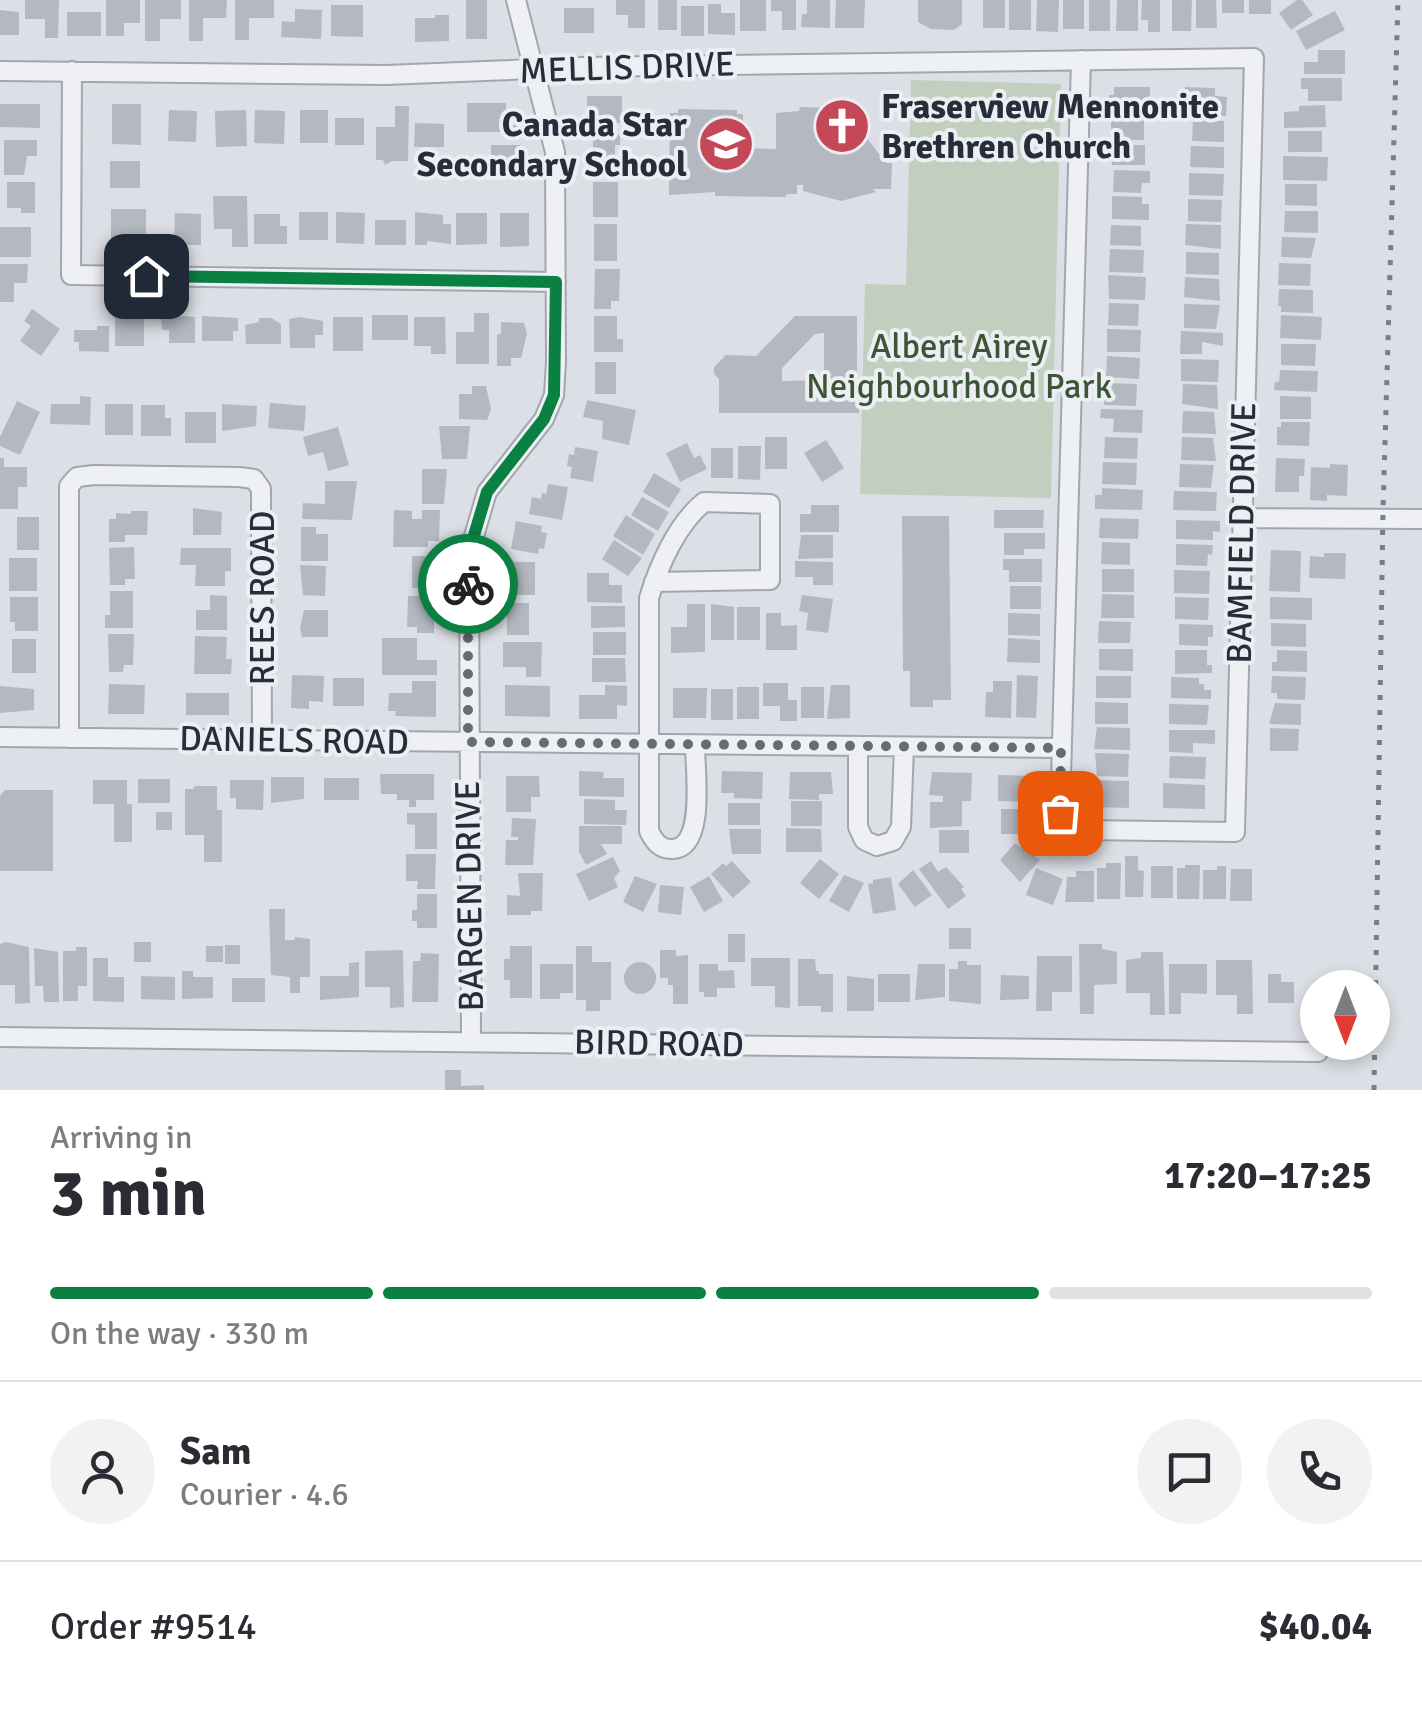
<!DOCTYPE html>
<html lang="en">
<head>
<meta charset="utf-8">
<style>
	:root { --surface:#fff; --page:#f2f2f3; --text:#2b2b33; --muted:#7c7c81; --line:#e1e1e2; --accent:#0b8043 }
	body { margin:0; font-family:Signika,sans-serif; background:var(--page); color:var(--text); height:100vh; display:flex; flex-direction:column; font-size:38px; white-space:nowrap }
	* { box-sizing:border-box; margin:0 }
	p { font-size:32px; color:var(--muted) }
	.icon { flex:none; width:55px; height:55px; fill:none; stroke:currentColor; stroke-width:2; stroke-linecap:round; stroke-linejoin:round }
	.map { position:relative; height:1090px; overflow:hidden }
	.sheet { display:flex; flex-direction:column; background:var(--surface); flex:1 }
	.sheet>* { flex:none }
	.needle { width:65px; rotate:180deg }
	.tools { position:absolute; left:1300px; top:970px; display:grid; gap:20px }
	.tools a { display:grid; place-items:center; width:90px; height:90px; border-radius:50%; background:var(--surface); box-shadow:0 5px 15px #0003; font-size:50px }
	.pin { position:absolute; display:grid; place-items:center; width:85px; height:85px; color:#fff; margin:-42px; border-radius:20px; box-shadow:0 5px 15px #0006 }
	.courier { position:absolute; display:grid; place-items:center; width:100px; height:100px; margin:-50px; border:8px solid #0b8043; border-radius:50%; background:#fff; color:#222; box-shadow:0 2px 12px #0007 }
	.headline em { font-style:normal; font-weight:700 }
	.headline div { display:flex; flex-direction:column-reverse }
	.headline { display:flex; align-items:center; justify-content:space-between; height:170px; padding:0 50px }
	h1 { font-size:65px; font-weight:700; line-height:75px }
	.bar { display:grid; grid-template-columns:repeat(4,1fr); gap:15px 10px; align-content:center; height:120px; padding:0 50px }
	.bar i { height:12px; border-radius:8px; background:var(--line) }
	.bar .selected { background:var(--accent) }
	.bar p { grid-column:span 4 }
	.line { display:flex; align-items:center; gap:25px; padding:0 50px; border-top:2px solid var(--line) }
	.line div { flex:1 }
	.round { display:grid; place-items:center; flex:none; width:105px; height:105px; border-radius:52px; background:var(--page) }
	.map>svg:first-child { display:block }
	.green { fill:#c2cebe }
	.building { fill:#b4b9c1; fill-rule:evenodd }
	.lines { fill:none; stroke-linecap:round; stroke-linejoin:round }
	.minor-casing { stroke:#a2a6ae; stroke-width:22 }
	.minor { stroke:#eef0f4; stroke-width:18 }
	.rail { stroke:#777f8d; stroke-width:5; stroke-dasharray:5 10; stroke-linecap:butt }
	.done { stroke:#666c76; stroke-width:10; stroke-dasharray:0 18 }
	.route { stroke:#0b8043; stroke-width:12 }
	.labels { text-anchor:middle; stroke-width:8; stroke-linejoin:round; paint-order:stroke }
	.street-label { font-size:35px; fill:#272e3a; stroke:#ebeef3 }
	.poi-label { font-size:35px; font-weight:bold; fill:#272e3a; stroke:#ebeef3; text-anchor:start }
	.park-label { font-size:35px; fill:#3b5535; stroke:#ebeef3 }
</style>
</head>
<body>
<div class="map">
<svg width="1422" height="1090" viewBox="0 0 1422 1090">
	<rect width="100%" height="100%" fill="#dcdfe5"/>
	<path class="green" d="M911 80 1061 84 1051 498 860 494 865 284 906 285Z"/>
	<path class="building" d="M25 0H59L58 38H45V19H25Z
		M106 0H140V23H124V36H106Z
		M145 0H181V19H160V41H145Z
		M189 0H227L226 18H203V41H189Z
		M235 0H274V18H249V40H235Z
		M466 0H487V39H466Z
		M616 0H645V28H628V15H616Z
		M658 0H677V30H658Z
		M740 0H766V31H740Z
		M771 0H796V30H782V11H771Z
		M807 0H830V28L801 27 802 14H807Z
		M836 0H865L864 28H835Z
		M918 0H962V24L954 30 931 29 918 22Z
		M983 0H1005V28H983Z
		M1009 0H1031V30H1009Z
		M1037 0H1059L1058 32 1036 31Z
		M1063 0H1084V29H1063Z
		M1089 0H1110V31H1089Z
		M1117 0H1138V31H1116Z
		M1142 0H1160V32H1148V20H1141Z
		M1172 0H1192L1191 31H1172Z
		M1196 0H1216L1217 28H1196Z
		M1222 0H1244V13H1222Z
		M1249 0H1271V14H1249Z
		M1297 0H1302L1313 15 1291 30 1279 13Z
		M708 4H721V13H735V35L708 34Z
		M331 5H363V37L331 36Z
		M681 6H704V36H681Z
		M564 8H594V33H564Z
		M295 9 322 10 321 39 281 37 282 21 295 22Z
		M0 10 19 12V35H0Z
		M1335 11 1345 30 1306 50 1296 31Z
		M67 12H101V36H67Z
		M435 15H449V41L415 42V18H435Z
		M1318 50H1345V74H1304V62H1318Z
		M1301 78H1342V101H1308V89H1301Z
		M1114 87H1150V112H1109V95H1114Z
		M1185 87 1215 88V96L1227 97 1226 116 1184 115Z
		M587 96H622V123H602V116L587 115Z
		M467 103H506V109H515V118H518V137H503V132H467Z
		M0 104H40V128L0 127Z
		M112 104H141V145L112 144Z
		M1325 105 1326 127 1284 128V112L1299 111V106Z
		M395 106H409L408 161H392L385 165 383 160H376V127H395Z
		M800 107 828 108V111L845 110 886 163H892L891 189H873L876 192 841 201 803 191V185H797V194H786V197L715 196V192L669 195 670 113H678V109L737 110V114H743V148L776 149V113L799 111Z
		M169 110 197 111 196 142 168 141Z
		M246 110 247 146 216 147 215 111Z
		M255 110 285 111 284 144 254 143Z
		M300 110H328V143H300Z
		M335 118H364V145H335Z
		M1111 118H1144V140H1111Z
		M1193 120 1224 121V142L1192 141Z
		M415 123 444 124V147H414Z
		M1288 131H1322V152H1288Z
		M593 134H620V145H615V168H593Z
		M4 140H37V156H27L24 175H4Z
		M491 145H520V176H491Z
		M1112 145H1145V165H1112Z
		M1191 146 1224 147V168L1190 167Z
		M1283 156 1328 157 1327 181 1283 180Z
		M110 161H140V188H110Z
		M1114 170 1150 171V183H1142L1141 193 1113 192Z
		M1189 173 1224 174 1223 196 1189 195Z
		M7 182H35V213H21V208H7Z
		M593 182H618V217H593Z
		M1285 184H1317V206L1285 205Z
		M213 196H247L248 247H232V229H214Z
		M1112 196 1142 197V204H1149V220L1112 219Z
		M1188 199 1222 200 1221 222 1188 221Z
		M111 209H146V242H142V252H111Z
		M1285 211H1318V233L1284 232Z
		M299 212H328V240H299Z
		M336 212 365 213 364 244 336 243Z
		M415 212 443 215V224H451V244L427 241V245H415Z
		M175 213 201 214V245H174Z
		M456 213H487V244L456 245Z
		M500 213H529V246L500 247Z
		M254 214H280V226H287V244H254Z
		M375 220H406V245H375Z
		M594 224H617V261H594Z
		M1186 224 1221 225V249L1185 245Z
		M1111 225 1141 226V246L1110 245Z
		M0 227H31V257H0Z
		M1282 237 1316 238 1311 258 1281 257Z
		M1110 249 1144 250 1143 273 1109 272Z
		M1186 252 1219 253V275L1186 274Z
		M1279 263 1311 264 1310 286 1278 285Z
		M0 264H28L27 283H14V302H0Z
		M595 269H620L619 301H611V309H594Z
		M1108 275 1146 277 1145 300 1109 299Z
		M1185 277 1219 279 1220 301 1184 297Z
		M1279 289 1313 290V313L1281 312V306H1278Z
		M1109 303 1139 304 1138 326 1108 325Z
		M1184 304 1220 305 1216 329 1184 328Z
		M32 309 60 329 41 356 20 341 31 326 24 321Z
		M474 313H489V364H456V332H474Z
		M115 314H144V346H115Z
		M372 315H408V340H372Z
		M1281 315 1322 317 1321 340 1280 338Z
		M185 316 195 317V343H169V330H162L161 317Z
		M202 316 238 318V331H233V341H202Z
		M594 316H617V339H623V352H594Z
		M795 316H857V384H862L859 413H719V379L714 374V367L726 355 756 356ZM824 333V380L782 381V368L815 334Z
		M300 317 323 321V335H315V348H290L289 319Z
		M333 317H363V351H333Z
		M414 317H445L446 354H431V346H414Z
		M259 318H271L281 324V344H246L245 325 259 322Z
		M501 322 524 323 527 334 521 358H511V366H497V335L501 334Z
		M97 326H109V352L79 351V342H74V330H97Z
		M1107 329 1141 330 1140 352H1107Z
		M1181 331 1223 333V346L1202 342V354H1180Z
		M1281 344H1316L1315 366 1281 365Z
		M1107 356 1140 358 1139 379 1106 377Z
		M1181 359 1219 360 1218 382 1181 381Z
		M595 362H616V394H595Z
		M1280 370 1318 371 1317 392 1274 390 1275 382H1279Z
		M1105 383 1137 384 1136 406 1104 405Z
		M1183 384 1217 385 1218 409 1182 404Z
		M472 386H486L491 409 487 420 459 419V394H472Z
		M80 396 91 397 90 425 50 424 51 404H80Z
		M1280 396 1311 397V419H1280Z
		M587 400 636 410 629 445 602 439 603 421 583 417Z
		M17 401 40 412 20 455 0 446V437Z
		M270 403 306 406 304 431 268 428Z
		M105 404H133V435H105Z
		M222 404 257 406 256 426 222 431Z
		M141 405H165V418H171V436H141Z
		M1101 409 1143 410 1142 433 1113 432 1114 419 1100 418Z
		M1183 411 1214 412 1216 434 1182 433Z
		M185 412H216V443H185Z
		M1281 422H1310L1309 446 1277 445V427H1281Z
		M439 426H470L467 459H442Z
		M338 427 349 465 328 471 323 452 308 456 303 437Z
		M765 437H787V469H765Z
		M1105 437 1138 438 1137 459 1104 458Z
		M1182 437 1213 438 1216 461 1181 460Z
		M826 440 844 468 822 482 804 453Z
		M687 443 694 458 700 455 707 469 680 482 666 453Z
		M738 446H761L760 480 738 479Z
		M575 447 598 451 593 482 570 478 572 467 567 466 569 454 574 455Z
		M711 448H733V478H711Z
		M0 458H4V467H27V487H18V509H0Z
		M1276 458 1305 459 1304 476H1299V492H1275Z
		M1103 462 1137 463 1136 485 1102 484Z
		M1180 464 1214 465 1211 488 1179 487Z
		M1330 464 1348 465 1347 496 1327 495V501L1310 500 1311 467 1330 468Z
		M422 469H447L444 504H422Z
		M654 473 681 489 669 508 643 492Z
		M325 481H357L352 520 302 519 303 503 325 504Z
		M548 484 568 487 562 520 529 514 532 497 541 499 542 493 546 494Z
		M1102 488 1143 490 1142 510 1095 509V495H1102Z
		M1174 491 1217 492 1216 511 1173 510Z
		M642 497 669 512 658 531 631 515Z
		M811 505H839V532H800V514H811Z
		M193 508 222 512 221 535H193Z
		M394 510 412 511V519H422V510H440L439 541H428V547H393Z
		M994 510H1044L1043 528H994Z
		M131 511H148L147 535H125V542H109V519H116V513L131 514Z
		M626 515 655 534 643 555 613 536Z
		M902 516H949L951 700H933V707H910V671H903Z
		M17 517H39V550H17Z
		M1100 518 1139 519 1138 539 1099 538Z
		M1176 520 1220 521V532L1213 531V540L1176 539Z
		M516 521 542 526 541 532 547 533 544 549 539 548 538 554 511 549Z
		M301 527H316V534H328V561H301Z
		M1004 533H1045V549H1024V555H1004Z
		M801 535H833V558L798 559Z
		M614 540 642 558 628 576 602 559Z
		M1102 542 1130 543V565L1101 564Z
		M1176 544 1213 545 1212 555 1208 554 1207 566 1176 565Z
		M134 547 135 579H125V585H110L109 548Z
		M181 548H231V571H225V586H195L196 565H180Z
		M1271 550 1301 551 1300 592 1269 591Z
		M1324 553H1346L1345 579 1309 578 1310 556 1324 557Z
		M412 556H434V588H412Z
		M9 558H37V591H9Z
		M1003 559H1042V582H1009V570H1003Z
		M795 561 833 562V585H813V577H795Z
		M511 562H535V595H511Z
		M300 565 326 566 325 596 303 595Z
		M1102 569H1134V592H1102Z
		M1174 570 1210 571 1209 594 1174 593Z
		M587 573H609V585H622V603L587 602Z
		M1010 586H1041V609H1010Z
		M110 591H133V628H105V615H110Z
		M1102 594 1134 595V618H1101Z
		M210 595 227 596V630H196V610H210Z
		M802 595 833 599 828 633 806 630 808 613 799 611Z
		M408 596H434V633H417V627H407Z
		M10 597H38V631H15V622H10Z
		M1175 597 1209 598 1208 620 1175 619Z
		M1270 597 1312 598V620L1270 619Z
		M507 603H529V635H507Z
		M687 604H705V652L671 653V627H687Z
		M711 604 734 607V640H711Z
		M591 606H625V627L591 628Z
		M737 607H760V640H737Z
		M304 610H328V637H302L300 627Z
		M766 613H781V626L797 625V650H766Z
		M1008 613 1040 614V636L1008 635Z
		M1099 621 1131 622 1130 643H1098Z
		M1271 623 1306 624V647L1271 646Z
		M1179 624 1213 625V637H1208V646L1179 645Z
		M593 632H626V655H593Z
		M108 634H134L133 665H124L123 672H109Z
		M195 636 227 637 226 659H232L231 674H194Z
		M382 638H417V660H437V675H382Z
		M1008 638 1040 640V663L1007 662Z
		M12 639H36V673H12Z
		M503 642H542L541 677H526V667H503Z
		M1099 649H1133V671L1099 670Z
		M1175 650H1207V665H1212V673L1175 674Z
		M1277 650 1307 651V672L1272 671V662H1277Z
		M592 658H625L626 682H592Z
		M292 675 324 676 323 702 309 701V709L291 708Z
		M1017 675 1038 676 1036 718 1016 717Z
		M1096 676H1131V698H1096Z
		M1272 676 1306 677 1305 700 1277 699V693H1271Z
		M1171 677 1199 678V684H1204V690H1211V699L1171 698Z
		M333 678H364V706H333Z
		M412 681H436V717L395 716 396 711H388L389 693H412Z
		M993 681H1012L1011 718 985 717 986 692H993Z
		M763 683H788V700H797V721H780V706H763Z
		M109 684 145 685 144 714H108Z
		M505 685 550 686V717L505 716Z
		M605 685 627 686V706L617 705V719H579V695H605Z
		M831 685H850V718L827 719Z
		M0 686 34 689V710L0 713Z
		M737 687H759V719H737Z
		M801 687H824V718H801Z
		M673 688H707L706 718H673Z
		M711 689H733V720H711Z
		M186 693H229V715H186Z
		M1095 702 1128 703V724H1095Z
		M1275 703 1301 704V725L1269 724Z
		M1169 704 1209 705 1207 725 1169 724Z
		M1097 727 1130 728V750L1094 749Z
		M1270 728 1299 729 1298 751H1270Z
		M1169 730H1215V744L1193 743V753L1169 752Z
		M1095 753 1129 754 1128 777 1097 776Z
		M1170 756 1206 757 1205 779 1169 778Z
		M579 771 604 772 603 778H624V797L579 796Z
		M722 771 763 772 762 799 734 798V793H721Z
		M790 772H831L833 794H819V800L789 799Z
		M932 772 972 773 971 801H962V826L930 828V802H943V796L929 795Z
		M380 774H434V800H416V807H409V800H397V794H381Z
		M998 775 1036 776V802L998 801Z
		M506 776H539L540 797H531V812H506Z
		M271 777H304V799L271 803Z
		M324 778H359V800H324Z
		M138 779H170V803H138Z
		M93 780H127V804H132V842H114V804H93Z
		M230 780H264L263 810 236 809V798H230Z
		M1092 780 1129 781V808L1092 807Z
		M1163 783 1205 785V809L1163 808Z
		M194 786H217V810H222V862H204V835H185V789H194Z
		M5 790H53V871H0V796Z
		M584 799 615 800V810H627L626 825 584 824Z
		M791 801H822V826H791Z
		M728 803H760V825H728Z
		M1001 809H1033V834H1001Z
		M156 812H172V830H156Z
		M407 813H437V849H415V825L407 824Z
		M512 818 536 819 533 865H505L506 840H518V837H511Z
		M579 826H622V844H601L607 854 586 865 579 852Z
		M786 828 821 829 822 852H786Z
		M729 829H761V854H732Z
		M939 830H969V853H939Z
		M1015 843 1040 860 1020 882 1000 860Z
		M406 854H436L435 889H417L418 881H406Z
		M1125 856H1138V870L1144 871 1143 897H1125Z
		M613 857 620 871 614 878 618 887 589 901 576 874Z
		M820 859 839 874 819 899 800 883Z
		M732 861 751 882 733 898 711 874 723 863 726 866Z
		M931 861 938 872 946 867 964 887 961 889 966 896 948 909 919 869Z
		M1106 863H1121L1120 899H1097V868H1106Z
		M1185 865H1200L1199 899H1177V868H1185Z
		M1151 866H1173V898H1151Z
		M1217 866H1226V899H1203V870H1217Z
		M1036 868 1063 879 1053 905 1026 895Z
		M1231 869H1252V901H1230Z
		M913 870 932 895 915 907 898 884Z
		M1076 871H1094V902H1065L1067 877H1076Z
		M518 873H543L542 911H531V915H507V895L520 896Z
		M844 875 864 883 849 912 829 901Z
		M635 876 657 884 643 912 623 902Z
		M709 876 723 901 704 912 690 887Z
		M891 877 896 910 873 914 868 884 873 883V880Z
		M660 885 684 887 681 915 658 912Z
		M417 894H437V928H417V921H412V910H417Z
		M269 909H285V940H295V937L310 939V977H300V993H290V977L271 975Z
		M949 928H971V949H949Z
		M728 934H745V962H728Z
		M6 942 29 947 30 1003 15 1004V985H0V944Z
		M134 942H151V962H134Z
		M1079 944H1102V949L1117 952V984L1094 985V1014H1080Z
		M225 945H240V964H225Z
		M206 946H223V962H206Z
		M510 946H532V998H510V980H504V959H510Z
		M576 946H592V962H611V1000H600V1011H586V1000H576Z
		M76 947H87V986H78V1001H63V951H76Z
		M34 948 58 952 59 1002H44L43 986H35Z
		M403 950 404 1007 390 1008V987H365V951Z
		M660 950H676V956L688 955V1004H673V985H668V978H660Z
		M1141 952H1163L1165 1015H1150V993H1126V960L1141 958Z
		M421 953 439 954 438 1002H412L413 961H420Z
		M1037 956H1072V992H1052V1011H1036Z
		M93 958H108V977H124V1002L93 1001Z
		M751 958H790V1008L775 1007V986H751Z
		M798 959H815L816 971H819V974H833V1012H821V1006H798Z
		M1216 960H1252L1253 1014H1237V995H1216Z
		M958 961H967V965H981V1004L949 1001V969H958Z
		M624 978a16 16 0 1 1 32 0a16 16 0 1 1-32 0Z
		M359 962V997L320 1000V976H349V963Z
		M540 964H573V993H560V999H540Z
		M699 964H718V971L734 970 735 988H717V997H704V992H699Z
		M918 964H945V997L915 1000Z
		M1169 964H1207V994L1181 993V1014H1169Z
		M182 971H193V977H213V998L182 999Z
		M878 974H910V1002H878Z
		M1268 974H1281V982H1294V1003H1268Z
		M1001 975 1029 976V999L1000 1000Z
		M141 976 175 977V1000L141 999Z
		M847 976 874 979V1011H847Z
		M232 978H265V1002H232Z
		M445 1070H461V1086L484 1085V1090H445Z"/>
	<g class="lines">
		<g class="minor-casing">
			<path id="minor" d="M0 71 386 75 582 67 1254 58 1235 832 1083 830 1068 826 1060 813 1081 60
				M72 71 71 275 556 282
				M1241 518 1422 519
				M654 582 770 580V504L704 502C677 524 659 565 649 598V831C654 841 660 850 673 849 706 847 695 770 695 746
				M0 737 1061 748
				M69 738V486L77 477 94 475 239 477 254 479 261 489 262 740
				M858 746V827L864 840 877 846 893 841 901 827 904 747
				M0 1037 1318 1052
				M471 1041 469 553 487 492 544 419 554 395 556 362 555 152 516 0"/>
		</g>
		<use href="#minor" class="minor"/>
		<path class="rail" d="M1374 1090 1383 511 1398 0"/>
	</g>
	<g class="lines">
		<path class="done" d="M468 584V742L1061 748 1060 813"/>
		<path class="route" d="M146 276 556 282 554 395 544 419 487 492 469 552 468 584"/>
	</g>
	<defs>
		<g id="church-disc" transform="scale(2.875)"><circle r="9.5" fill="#c44858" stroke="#ebeef3"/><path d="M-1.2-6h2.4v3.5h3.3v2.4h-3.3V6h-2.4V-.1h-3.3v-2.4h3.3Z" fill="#fff"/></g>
		<g id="school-disc" transform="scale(2.875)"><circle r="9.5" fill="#c44858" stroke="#ebeef3"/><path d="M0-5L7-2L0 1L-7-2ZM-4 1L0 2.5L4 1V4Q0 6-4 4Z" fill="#fff"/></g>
	</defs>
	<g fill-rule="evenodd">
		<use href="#church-disc" x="842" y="126"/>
		<use href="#school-disc" x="726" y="144"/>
	</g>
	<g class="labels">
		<g class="street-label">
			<text transform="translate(627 67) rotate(-2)" y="12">MELLIS DRIVE</text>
			<text transform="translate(1241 533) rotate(-89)" y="12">BAMFIELD DRIVE</text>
			<text transform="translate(262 598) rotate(-90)" y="12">REES ROAD</text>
			<text transform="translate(294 740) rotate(1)" y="12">DANIELS ROAD</text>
			<text transform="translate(469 896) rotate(-91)" y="12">BARGEN DRIVE</text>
			<text transform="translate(659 1043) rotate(1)" y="12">BIRD ROAD</text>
		</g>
		<g class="poi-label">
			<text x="881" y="118">Fraserview Mennonite<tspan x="881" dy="40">Brethren Church</tspan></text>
			<text x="687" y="136" text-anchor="end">Canada Star<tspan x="687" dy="40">Secondary School</tspan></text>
		</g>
		<g class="park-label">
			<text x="959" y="358">Albert Airey<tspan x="959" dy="40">Neighbourhood Park</tspan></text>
		</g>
	</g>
</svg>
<div class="tools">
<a><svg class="needle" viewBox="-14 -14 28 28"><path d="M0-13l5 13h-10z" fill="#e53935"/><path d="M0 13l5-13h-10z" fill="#7c7c81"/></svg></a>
</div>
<div class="pin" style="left:1060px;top:813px;background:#ea580c"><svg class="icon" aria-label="bag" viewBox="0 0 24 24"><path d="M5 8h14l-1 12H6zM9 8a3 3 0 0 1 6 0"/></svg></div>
<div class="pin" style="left:146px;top:276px;background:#1f2937"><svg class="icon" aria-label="home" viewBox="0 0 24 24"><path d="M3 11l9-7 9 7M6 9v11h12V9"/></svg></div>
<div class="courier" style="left:468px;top:584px"><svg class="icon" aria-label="bike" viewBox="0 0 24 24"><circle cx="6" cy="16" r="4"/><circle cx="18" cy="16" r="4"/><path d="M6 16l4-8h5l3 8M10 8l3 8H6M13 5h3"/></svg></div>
</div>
<section class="sheet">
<div class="headline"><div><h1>3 min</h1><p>Arriving in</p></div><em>17:20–17:25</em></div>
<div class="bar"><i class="selected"></i><i class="selected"></i><i class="selected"></i><i></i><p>On the way · 330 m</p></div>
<div class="line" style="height:180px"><a class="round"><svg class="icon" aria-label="person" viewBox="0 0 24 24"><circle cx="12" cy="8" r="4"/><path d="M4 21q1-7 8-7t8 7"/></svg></a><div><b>Sam</b><p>Courier · 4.6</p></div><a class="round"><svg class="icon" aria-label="chat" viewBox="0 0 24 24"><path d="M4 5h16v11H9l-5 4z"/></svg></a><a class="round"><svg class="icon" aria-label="phone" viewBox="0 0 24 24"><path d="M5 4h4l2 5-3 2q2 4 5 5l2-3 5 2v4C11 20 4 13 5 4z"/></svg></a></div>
<div class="line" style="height:130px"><div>Order #9514</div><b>$40.04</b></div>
</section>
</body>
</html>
